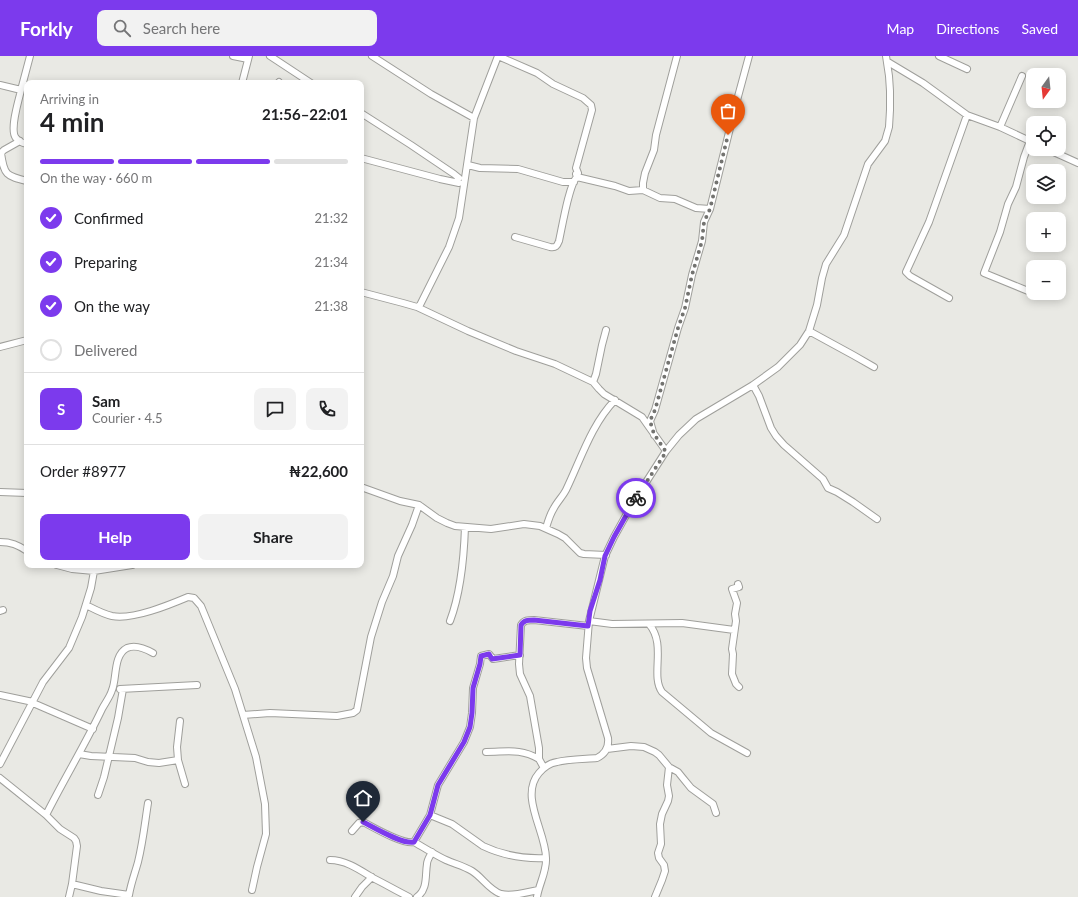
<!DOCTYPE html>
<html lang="en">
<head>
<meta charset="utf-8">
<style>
	:root { --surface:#fff; --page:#f2f2f2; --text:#202124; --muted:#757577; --line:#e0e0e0; --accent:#7c3aed }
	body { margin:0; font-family:Lato,sans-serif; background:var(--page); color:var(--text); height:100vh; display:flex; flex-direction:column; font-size:15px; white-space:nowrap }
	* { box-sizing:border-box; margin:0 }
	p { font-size:13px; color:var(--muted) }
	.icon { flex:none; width:22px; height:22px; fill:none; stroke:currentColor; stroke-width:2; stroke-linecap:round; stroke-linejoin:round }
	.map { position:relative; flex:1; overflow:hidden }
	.sheet { position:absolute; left:24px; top:24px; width:340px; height:488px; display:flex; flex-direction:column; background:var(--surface); border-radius:8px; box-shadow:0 2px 10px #0003 }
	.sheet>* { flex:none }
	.needle { width:26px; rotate:195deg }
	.buttons { position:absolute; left:1026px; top:12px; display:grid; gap:8px }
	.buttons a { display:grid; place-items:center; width:40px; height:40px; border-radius:8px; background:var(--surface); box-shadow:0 2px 10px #0003; font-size:20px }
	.pin { position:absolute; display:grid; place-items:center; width:34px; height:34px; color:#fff; margin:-41px -17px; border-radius:50% 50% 50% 0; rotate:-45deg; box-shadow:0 0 4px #0007 }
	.pin .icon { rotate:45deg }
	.courier { position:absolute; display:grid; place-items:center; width:40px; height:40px; margin:-20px; border:3px solid #7c3aed; border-radius:50%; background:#fff; color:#222; box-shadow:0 1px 5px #0007 }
	.head em { font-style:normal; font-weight:700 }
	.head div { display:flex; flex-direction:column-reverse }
	.head { display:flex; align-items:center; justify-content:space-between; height:68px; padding:0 16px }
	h1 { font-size:26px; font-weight:700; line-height:30px }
	.bar { display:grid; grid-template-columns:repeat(4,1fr); gap:6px 4px; align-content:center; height:48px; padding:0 16px }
	.bar i { height:5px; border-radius:3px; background:var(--line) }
	.bar .active { background:var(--accent) }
	.bar p { grid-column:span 4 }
	.line { display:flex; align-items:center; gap:10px; padding:0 16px; border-top:1px solid var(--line) }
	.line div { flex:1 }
	.round { display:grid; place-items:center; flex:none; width:42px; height:42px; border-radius:8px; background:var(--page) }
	ol { padding:0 16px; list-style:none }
	li { display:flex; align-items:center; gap:12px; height:44px }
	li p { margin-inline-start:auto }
	li .icon { padding:4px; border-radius:50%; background:var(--accent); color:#fff; stroke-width:4 }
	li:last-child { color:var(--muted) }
	li i { width:22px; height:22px; border:2px solid var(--line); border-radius:50% }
	.button { display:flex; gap:8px; margin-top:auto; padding:8px 16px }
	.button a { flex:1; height:46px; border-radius:8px; background:var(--accent); color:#fff; font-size:16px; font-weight:700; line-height:46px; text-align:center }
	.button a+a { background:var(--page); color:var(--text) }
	header { display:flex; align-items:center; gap:24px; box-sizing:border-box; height:56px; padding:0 20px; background:var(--accent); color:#fff }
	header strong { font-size:19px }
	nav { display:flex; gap:22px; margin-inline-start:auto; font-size:14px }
	.search { width:280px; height:36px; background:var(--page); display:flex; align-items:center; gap:10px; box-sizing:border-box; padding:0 14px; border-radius:8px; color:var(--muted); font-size:15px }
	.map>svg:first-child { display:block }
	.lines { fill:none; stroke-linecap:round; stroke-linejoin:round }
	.street-casing { stroke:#9f9f9b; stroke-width:8 }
	.street { stroke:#fff; stroke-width:6 }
	.done { stroke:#737370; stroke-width:4; stroke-dasharray:0 7.2 }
	.route { stroke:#7c3aed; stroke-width:5 }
</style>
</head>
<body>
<header>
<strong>Forkly</strong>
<div class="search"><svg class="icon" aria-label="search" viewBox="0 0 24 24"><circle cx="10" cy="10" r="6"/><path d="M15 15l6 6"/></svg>Search here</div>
<nav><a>Map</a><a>Directions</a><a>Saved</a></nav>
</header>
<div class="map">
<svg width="1078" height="841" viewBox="0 0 1078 841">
	<rect width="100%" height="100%" fill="#e9e9e4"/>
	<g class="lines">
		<g class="street-casing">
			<path id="street" d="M233 0 248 3
				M270 0 311 27
				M372 0 431 38 474 62
				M939 0 967 13
				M888 6 923 27 967 59 1000 71 1032 86
				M242 27 249 0
				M278 27 279 26
				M0 29 21 34C19 44 9 74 16 82 18 85 23 87 27 88
				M21 34 30 0
				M361 57 411 89 454 118 459 122 456 126
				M1000 71 1022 20
				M20 85 4 94 1 97C4 119 6 120 27 125
				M1030 85 1024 101 1016 131 1008 148 1000 176 984 217 1033 237
				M1047 93 1078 107
				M361 102 440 123 459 127
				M468 109 480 112 518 113 563 126H574
				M577 121 615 130 629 135 643 134 660 142 675 143 696 152 710 153
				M643 134V127L645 117 654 94 656 79 677 0
				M361 236 403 247 417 251 420 249 449 191 459 162 474 62 498 0 537 17 553 28 583 42 591 49 592 54 576 112 578 117 576 118 577 121C569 128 562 172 559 185 557 190 556 192 550 191L515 181
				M949 242 910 220 906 216 929 166 967 59
				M417 251 468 275 516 295 555 308 593 326
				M606 274 602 289 596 318 593 326 599 333 604 338 642 361 666 395
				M809 275 853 299 874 311
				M0 291 27 284
				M753 329 759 340 771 372 776 380 784 389 823 423 828 432 837 436 853 446 877 463
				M654 379 650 365 655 354 678 272 685 252 692 219 702 185 704 166 710 153 736 48 749 0
				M361 431 400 445 419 449 437 462 447 467 455 470 491 473 524 468 540 470 558 478 565 482 580 497 584 498 606 499
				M0 436 27 437
				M546 472C548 465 550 458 554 452 557 446 563 440 566 434 581 403 591 369 615 344
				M0 486C11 486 18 489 27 495
				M57 509 72 513 94 515 132 509
				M738 528 739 531 732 533 737 547 735 558 736 565 732 593 733 598 732 618 736 628 739 631
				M86 549C94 553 103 558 112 560 133 564 169 549 188 541L194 542 201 550 235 633 256 701 265 748 266 778 257 811 252 834
				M0 555 3 554
				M450 565C461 536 464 501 465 471
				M589 565 612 568 682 567 734 574
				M649 568C667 589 650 619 662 636L711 677 747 697
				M120 633 197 629
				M0 639 33 646
				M33 647 93 673
				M243 659 270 657 337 660 353 657 357 654 371 581 382 546 393 520 398 500 412 469 419 449
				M180 665 177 691 178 704 185 728
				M607 693 631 690 644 691 655 696 659 699 669 711 678 716 682 721 691 732 713 748 716 757
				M486 696C507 696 520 692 539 703
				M79 698 91 700 135 702 148 706 159 707 178 704
				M0 708 43 626 69 592 82 561 91 532 94 515
				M544 712 539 703V692L530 640 520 618 519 608 521 569C524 564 528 564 534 564L588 570
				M0 722 46 759 60 773 74 782 76 785 77 790 72 828 69 841
				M98 739 104 721 118 662 123 633
				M46 759C64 723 85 689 102 653 105 647 110 641 112 634 117 623 113 599 127 592 136 588 146 593 153 597
				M430 759 452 768 483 790C502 799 525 803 546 802
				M352 775 359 767 363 766C373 771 403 789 414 786L430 759 438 729 464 686 470 671 472 657 473 632 480 608 481 600 489 598 493 603 520 599
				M414 786C425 792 435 799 446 804 455 808 464 810 472 815 482 821 489 834 501 838 513 841 527 836 538 834
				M330 804C346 804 360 814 373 822 385 828 397 835 409 841
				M72 828 101 835 129 839C131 827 135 817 138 806 143 786 145 766 148 747
				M355 841 362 831 372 821
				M417 841C428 833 425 820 427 808 427 804 430 800 432 796
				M537 841C539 828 547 815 546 802 546 776 519 740 539 717 544 711 550 707 557 706 568 703 585 703 597 702 605 698 609 691 608 682L587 612 586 602 589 565 605 500 614 481 634 445 666 395 679 379 696 363 753 329 778 311 800 289 809 275 817 249 822 222 826 208 844 179 868 108 885 85 889 71 890 54V35L889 20 886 0
				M655 841 662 824 665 815 664 809 659 802 658 797 661 788 660 768 662 758 668 745 669 740 667 729 669 711"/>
		</g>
		<use href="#street" class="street"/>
	</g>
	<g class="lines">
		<path class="done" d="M636 442 666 396 654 378 650 365 655 354 678 272 685 252 692 219 702 185 704 166 710 153 728 79"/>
		<path class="route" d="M363 766C373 771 403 789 414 786L430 759 438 729 464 686 470 671 472 657 473 632 480 608 481 600 489 598 492 603 520 599 521 569C524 564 528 564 534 564L588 570 590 555 600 524 605 500 614 481 636 442"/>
	</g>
</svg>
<div class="buttons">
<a><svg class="needle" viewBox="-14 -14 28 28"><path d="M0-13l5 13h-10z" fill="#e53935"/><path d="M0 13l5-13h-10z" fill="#757577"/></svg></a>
<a><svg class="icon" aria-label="locate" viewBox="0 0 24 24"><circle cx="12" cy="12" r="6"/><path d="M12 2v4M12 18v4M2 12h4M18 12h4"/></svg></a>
<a><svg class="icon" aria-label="layers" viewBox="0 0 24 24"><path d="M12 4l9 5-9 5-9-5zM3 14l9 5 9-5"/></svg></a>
<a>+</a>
<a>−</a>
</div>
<div class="pin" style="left:728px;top:79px;background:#ea580c"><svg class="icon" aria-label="bag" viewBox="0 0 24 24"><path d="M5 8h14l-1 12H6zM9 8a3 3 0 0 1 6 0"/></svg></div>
<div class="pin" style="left:363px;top:766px;background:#1f2937"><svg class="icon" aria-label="home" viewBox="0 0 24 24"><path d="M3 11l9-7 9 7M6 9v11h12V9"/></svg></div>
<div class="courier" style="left:636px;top:442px"><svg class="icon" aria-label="bike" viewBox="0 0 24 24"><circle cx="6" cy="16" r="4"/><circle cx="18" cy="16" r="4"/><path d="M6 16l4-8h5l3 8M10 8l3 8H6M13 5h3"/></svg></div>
<section class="sheet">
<div class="head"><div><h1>4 min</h1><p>Arriving in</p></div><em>21:56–22:01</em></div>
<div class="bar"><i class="active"></i><i class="active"></i><i class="active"></i><i></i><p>On the way · 660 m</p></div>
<ol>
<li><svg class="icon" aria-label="check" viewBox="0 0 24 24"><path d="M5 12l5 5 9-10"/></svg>Confirmed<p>21:32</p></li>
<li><svg class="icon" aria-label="check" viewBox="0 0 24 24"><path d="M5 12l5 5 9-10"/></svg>Preparing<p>21:34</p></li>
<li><svg class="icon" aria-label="check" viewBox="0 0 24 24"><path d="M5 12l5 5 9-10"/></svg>On the way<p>21:38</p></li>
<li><i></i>Delivered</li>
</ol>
<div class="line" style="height:72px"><b class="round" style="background:var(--accent);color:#fff">S</b><div><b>Sam</b><p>Courier · 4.5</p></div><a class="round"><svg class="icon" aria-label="chat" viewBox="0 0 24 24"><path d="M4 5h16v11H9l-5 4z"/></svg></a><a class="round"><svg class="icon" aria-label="phone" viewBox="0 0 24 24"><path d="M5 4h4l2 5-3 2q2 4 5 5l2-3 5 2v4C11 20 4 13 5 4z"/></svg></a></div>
<div class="line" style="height:52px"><div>Order #8977</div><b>₦22,600</b></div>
<div class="button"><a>Help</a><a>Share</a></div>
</section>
</div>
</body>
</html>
